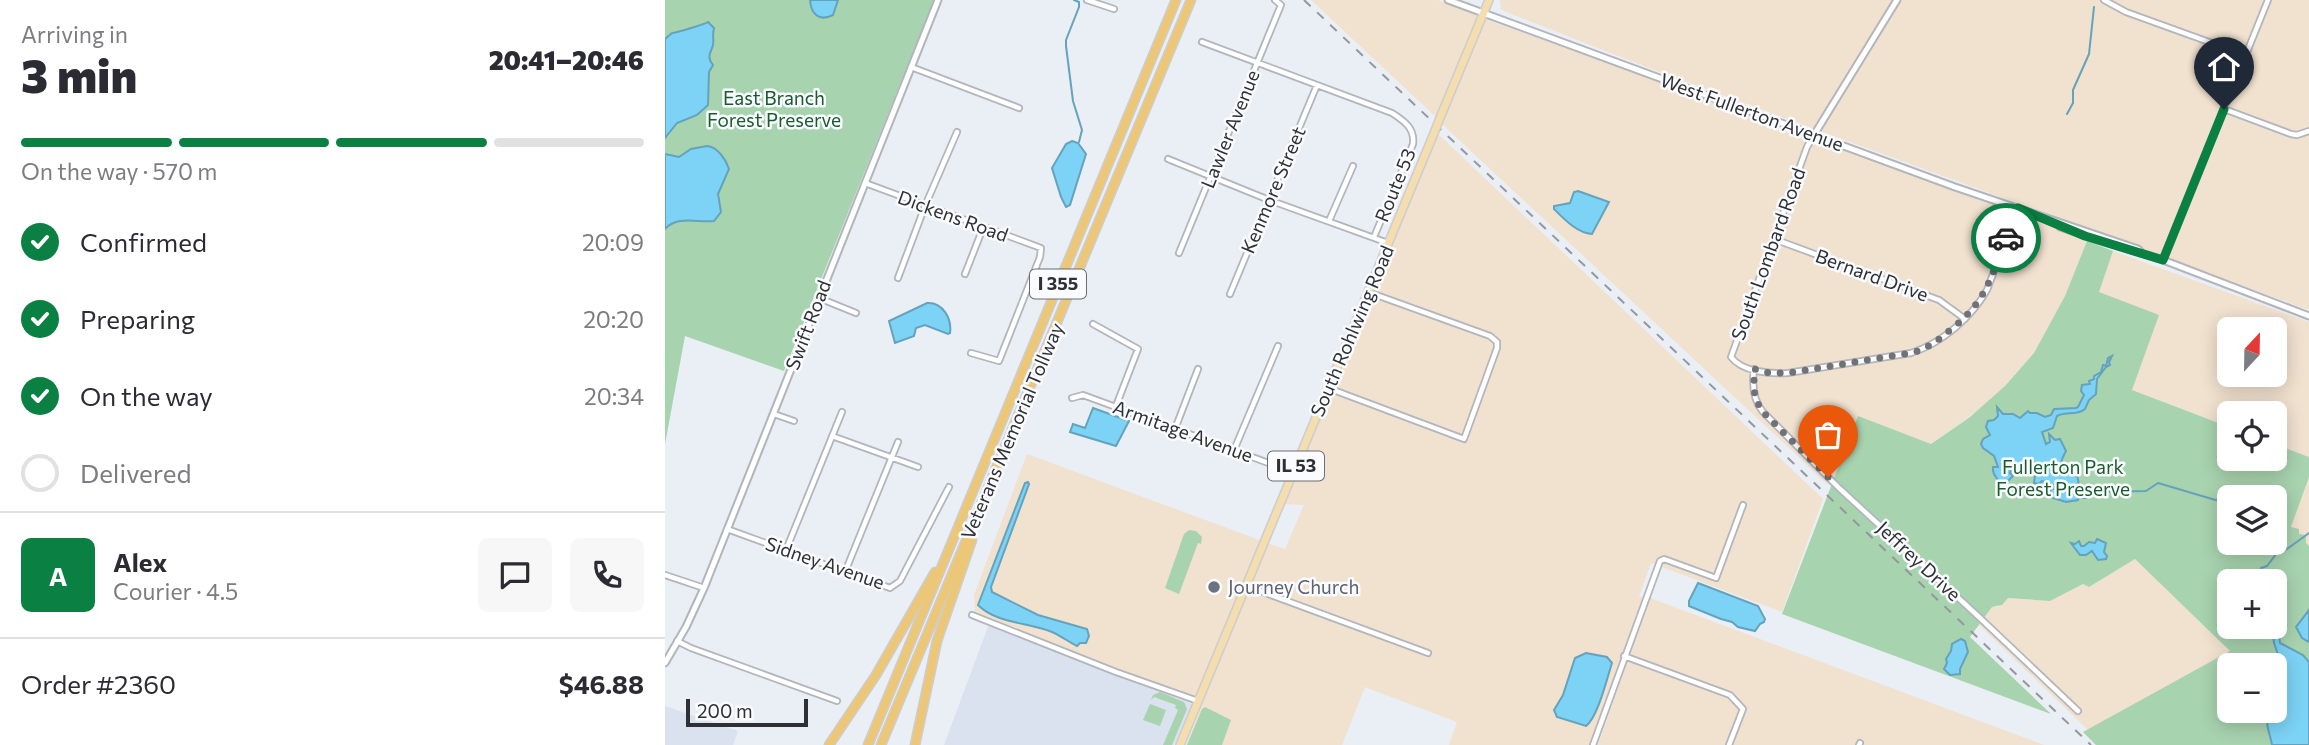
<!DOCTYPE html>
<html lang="en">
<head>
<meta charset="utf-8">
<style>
	:root { --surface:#fff; --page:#f7f7f7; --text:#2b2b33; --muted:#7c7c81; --line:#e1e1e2; --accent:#0b8043 }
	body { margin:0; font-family:Commissioner,sans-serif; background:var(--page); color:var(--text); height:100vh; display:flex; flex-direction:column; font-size:26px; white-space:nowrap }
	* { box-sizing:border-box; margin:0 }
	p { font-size:23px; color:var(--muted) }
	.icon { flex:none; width:38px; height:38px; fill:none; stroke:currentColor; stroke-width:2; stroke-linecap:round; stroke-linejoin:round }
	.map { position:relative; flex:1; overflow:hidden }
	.side { display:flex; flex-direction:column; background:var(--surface); width:665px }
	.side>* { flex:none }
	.needle { width:46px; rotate:22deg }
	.tools { position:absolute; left:1552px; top:317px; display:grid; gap:14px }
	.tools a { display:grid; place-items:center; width:70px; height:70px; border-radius:10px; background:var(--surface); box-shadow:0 4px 18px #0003; font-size:35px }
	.scale { position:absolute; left:21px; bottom:18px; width:122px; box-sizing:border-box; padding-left:7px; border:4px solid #2f3033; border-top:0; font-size:19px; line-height:24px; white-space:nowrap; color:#2f3033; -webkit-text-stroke:5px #f9fbfe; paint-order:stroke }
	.pin { position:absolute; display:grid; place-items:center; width:60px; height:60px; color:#fff; margin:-72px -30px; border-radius:50% 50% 50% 0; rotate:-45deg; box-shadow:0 0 7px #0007 }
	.pin .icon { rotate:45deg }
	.courier { position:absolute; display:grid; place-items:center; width:70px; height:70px; margin:-35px; border:5px solid #0b8043; border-radius:50%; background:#fff; color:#222; box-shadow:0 2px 9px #0007 }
	.head em { font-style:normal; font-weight:800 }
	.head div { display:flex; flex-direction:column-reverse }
	.head { display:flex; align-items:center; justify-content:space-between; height:119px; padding:0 21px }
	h1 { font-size:46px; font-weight:800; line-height:52px }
	.bar { display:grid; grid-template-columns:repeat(4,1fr); gap:10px 7px; align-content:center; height:84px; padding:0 21px }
	.bar i { height:9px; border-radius:5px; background:var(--line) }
	.bar .on { background:var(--accent) }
	.bar p { grid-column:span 4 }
	.line { display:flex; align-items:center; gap:18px; padding:0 21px; border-top:2px solid var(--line) }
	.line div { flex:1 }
	.round { display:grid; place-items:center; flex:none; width:74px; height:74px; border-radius:10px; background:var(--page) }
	ol { padding:0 21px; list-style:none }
	li { display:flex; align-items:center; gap:21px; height:77px }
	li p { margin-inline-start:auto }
	li .icon { padding:7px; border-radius:50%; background:var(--accent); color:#fff; stroke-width:4 }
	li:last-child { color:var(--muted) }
	li i { width:38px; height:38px; border:4px solid var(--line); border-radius:50% }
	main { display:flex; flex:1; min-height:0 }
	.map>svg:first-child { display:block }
	.built { fill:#dae2ef }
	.industrial { fill:#f1e1cf; fill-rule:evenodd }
	.green { fill:#a8d3af; fill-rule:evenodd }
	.water { fill:#7cd3f5; stroke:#65a2bb; stroke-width:2 }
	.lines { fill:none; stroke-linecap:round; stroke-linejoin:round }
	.stream { stroke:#65a2bb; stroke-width:2 }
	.minor-casing { stroke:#b2b5bc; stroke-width:8 }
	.tertiary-casing { stroke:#b2b5bc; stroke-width:9 }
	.primary-casing { stroke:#cdcdce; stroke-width:10 }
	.motorway-casing { stroke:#cdcdce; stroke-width:11 }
	.minor { stroke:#fff; stroke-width:4.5 }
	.tertiary { stroke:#fff; stroke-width:5 }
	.primary { stroke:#f4ddae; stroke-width:7 }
	.motorway { stroke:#edc778; stroke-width:8 }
	.rail { stroke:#95979d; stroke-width:2; stroke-dasharray:9 9; stroke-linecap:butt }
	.primary-bridge-casing { stroke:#cdcdce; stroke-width:10; stroke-linecap:butt }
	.primary-bridge { stroke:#f4ddae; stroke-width:7 }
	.done { stroke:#707277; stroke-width:7; stroke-dasharray:0 12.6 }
	.route { stroke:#0b8043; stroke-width:9 }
	.worship-dot { fill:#6b7280; stroke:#f9fbfe; stroke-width:2.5 }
	.labels { text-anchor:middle; stroke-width:5; stroke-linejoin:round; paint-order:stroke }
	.shield { fill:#f9fbfe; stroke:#6c6d70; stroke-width:2 }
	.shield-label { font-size:18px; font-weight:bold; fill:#2f3033 }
	.park-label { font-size:19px; fill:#185b2c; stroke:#f9fbfe }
	.street-label { font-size:19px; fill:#2f3033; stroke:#f9fbfe }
	.worship-label { font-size:19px; fill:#5b616d; stroke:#f9fbfe; text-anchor:start }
</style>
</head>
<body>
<main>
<section class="side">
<div class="head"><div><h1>3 min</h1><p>Arriving in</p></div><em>20:41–20:46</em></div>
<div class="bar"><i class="on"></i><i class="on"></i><i class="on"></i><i></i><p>On the way · 570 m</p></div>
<ol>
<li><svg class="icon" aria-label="check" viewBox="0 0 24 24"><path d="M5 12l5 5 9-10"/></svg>Confirmed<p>20:09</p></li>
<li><svg class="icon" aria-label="check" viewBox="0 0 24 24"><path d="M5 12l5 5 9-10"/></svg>Preparing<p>20:20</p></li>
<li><svg class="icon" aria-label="check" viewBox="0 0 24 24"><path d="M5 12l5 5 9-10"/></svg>On the way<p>20:34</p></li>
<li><i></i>Delivered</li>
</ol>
<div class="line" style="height:126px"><b class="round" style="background:var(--accent);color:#fff">A</b><div><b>Alex</b><p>Courier · 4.5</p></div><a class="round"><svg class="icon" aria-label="chat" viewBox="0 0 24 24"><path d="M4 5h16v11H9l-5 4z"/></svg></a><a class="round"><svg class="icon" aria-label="phone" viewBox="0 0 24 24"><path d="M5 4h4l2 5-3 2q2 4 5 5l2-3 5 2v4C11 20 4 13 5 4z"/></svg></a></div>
<div class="line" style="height:91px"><div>Order #2360</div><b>$46.88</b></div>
</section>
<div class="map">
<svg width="1644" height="745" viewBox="0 0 1644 745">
	<rect width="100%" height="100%" fill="#eaeef5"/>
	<path class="built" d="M324 624 530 705 509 745H279Z
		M0 706 73 731 68 745H0Z"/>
	<path class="industrial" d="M646 0H773L815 16 772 118Z
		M835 0H1644V310L989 70 841 12 836 9Z
		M820 19 1390 224 1422 241 1400 296 1369 353 1340 386 1316 408 1266 444 1193 417 1166 487 777 124Z
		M772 133 1158 499 1117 612 986 563 974 596 978 598 925 745H784L792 722 700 687 677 745H521L602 543 620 549 639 505 618 504Z
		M1448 251 1644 322V457L1610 444V413H1564V427L1467 390 1493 315 1433 292ZM1564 329H1610V374H1564Z
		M362 454 597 541 531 700 310 612 309 595Z
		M1644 477V546L1622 538Z
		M1470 559 1566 651 1423 730 1314 625 1327 607H1333L1342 598 1385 601 1418 584 1424 587Z
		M985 598 1379 745H933Z"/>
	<path class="green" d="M0 0H269L119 371 20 336 0 444Z
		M1422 241 1448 251 1434 292 1494 315 1467 390 1564 427V458H1610V444L1644 457V477L1626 527 1634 529V534L1641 535V543L1644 546V745H1431L1418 732 1565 651 1470 559 1424 587 1418 584 1385 601 1343 598 1337 605 1327 607 1305 637 1386 714 1117 614 1193 416 1266 444 1305 417 1340 386 1369 353 1400 296ZM1564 497H1610V542H1564ZM1564 581H1610V626H1564ZM1564 665H1610V710H1564Z
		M524 530 531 531 537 537 536 544 533 543 514 594 500 588 519 534Z
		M495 692 519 702 522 709 507 745H498L513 710 510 708 511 705 489 697 486 700 488 695Z
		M485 704 501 710 495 726 478 720Z
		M540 707 566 720 557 745H522L537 709Z"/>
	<path class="water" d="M145 0H173L168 15C154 22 146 14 145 0Z
		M43 22 49 28C47 35 49 38 48 45 46 53 41 56 48 65L44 72 43 105 32 115 12 123 0 138V39L7 33C11 33 40 24 43 22Z
		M407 141 413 143 421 154 405 205 401 207 396 197 387 168 401 144Z
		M42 146C53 147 61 160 64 169L53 194 56 212 49 221C32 223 13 215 0 229V154L14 157 26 149Z
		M913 191 944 202 927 234C912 233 899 219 889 209V206L905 203 909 192Z
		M262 303C278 302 287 319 285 333L283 334 260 325 251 328 249 336 230 343 224 321Z
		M1447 356 1444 362 1445 365 1441 367 1432 379 1431 394 1424 400 1420 409C1412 416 1402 411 1392 416L1388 428 1377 432 1381 444 1385 442 1384 434 1390 440 1395 439 1401 451C1391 469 1398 466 1412 474 1413 482 1417 493 1413 500L1401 502 1385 497 1386 489H1389L1390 486 1377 481 1374 484 1369 483 1370 475 1361 473 1352 463 1348 465 1345 473 1348 476 1341 483C1334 484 1327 474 1328 467H1333L1329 456 1318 448 1316 444 1318 439 1325 435 1321 427 1323 421 1329 420 1333 416 1332 407 1338 414H1348L1355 418 1363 411 1365 413H1372L1380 417 1386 415 1389 409 1411 408 1413 407 1419 395 1416 391 1417 385 1425 384 1424 381 1429 379V376L1436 372 1438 365 1441 366 1443 358Z
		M428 408 464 421 451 446 405 432 408 424 420 428Z
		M363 482 364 484 326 587 327 592 373 615 422 629 424 636 421 643H415L412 646C404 642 396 636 387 632 363 622 332 624 313 605L360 483Z
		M1432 539 1441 543 1439 552 1442 556 1441 559 1433 560 1427 551 1421 555H1415L1406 543 1410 544 1414 541 1416 546H1419L1424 542 1430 543Z
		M1033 583 1093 606 1100 619 1099 622 1095 624 1090 631 1073 627 1067 622 1056 619 1024 606V601Z
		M1644 610V642L1637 638 1631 627Z
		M1610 622 1614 631 1615 643 1638 655 1644 662V745H1607C1605 733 1599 723 1604 711L1610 710V678L1618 669 1609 643 1607 627 1610 626Z
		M1296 639 1300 641 1303 652 1295 669V674L1285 675 1279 669 1282 663 1281 659 1286 651 1287 644Z
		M921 653 942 657 947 663C942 678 933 717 921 726L892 717 889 710 898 695 910 658Z"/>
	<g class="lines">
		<path class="stream" d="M409 0 414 2V7L401 40V46L408 101 417 130 414 142
			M1402 114 1408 103V90L1424 54 1429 7
			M1414 498H1422L1429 492 1481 491 1493 483 1564 504
			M1594 581 1596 568 1602 566 1612 553 1622 549 1644 533"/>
		<g class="minor-casing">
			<path id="minor" d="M422 0 449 9
				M1439 0 1461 12 1580 55
				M537 42 727 113C739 121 750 128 748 144L709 237
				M246 67 354 108
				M1559 109 1626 134 1632 135 1644 131
				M1149 135 1142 147 1066 357C1077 372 1105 374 1123 373L1246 353C1277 343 1306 318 1322 290L1353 208
				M503 159 604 200 723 243
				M200 183 376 248 375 257 334 361 306 353
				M664 221 688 166
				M1109 239 1274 300 1300 319
				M514 253 616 5 610 0
				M1498 260 1603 0
				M300 274 318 228
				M233 278 260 206 292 132
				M565 294 652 85
				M154 298 191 313
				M428 324 473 349 451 406
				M1089 369C1087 384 1088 400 1098 412L1174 488 1314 617 1413 711
				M663 388 799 439 832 348V342L825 336 703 292
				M407 398 418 395 628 472
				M109 414 129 421
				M510 429 533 369
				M167 436 253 467
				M569 450 613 346
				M62 529 225 588 235 581 284 487
				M121 550 177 412
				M180 572 233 442
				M0 575 39 588
				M582 582 595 591 763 653
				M307 615 451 672 533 701
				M12 641 26 648 172 701
				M959 656 1065 695 1078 709 1064 745
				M928 745 995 561 999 559 1051 578 1078 505
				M1194 745 1195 743"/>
		</g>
		<g class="tertiary-casing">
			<path id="tertiary" d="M783 0 1290 187 1473 249 1476 252
				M1149 135 1232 0
				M1393 223 1395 227 1498 260 1644 316
				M0 663 21 627 39 588 273 0"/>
		</g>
		<g class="primary-casing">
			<path id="primary" d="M777 113 824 0
				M515 745 767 138"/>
		</g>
		<g class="motorway-casing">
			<path id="motorway" d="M164 745 211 675 270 572
				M203 745 511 0
				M216 745 526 0
				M250 745 272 641 307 540"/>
		</g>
		<use href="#minor" class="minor"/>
		<use href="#tertiary" class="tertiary"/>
		<use href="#primary" class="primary"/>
		<use href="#motorway" class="motorway"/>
		<path class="rail" d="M639 0 1426 745"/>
		<g class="primary-bridge-casing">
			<path id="primary-bridge" d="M767 138 777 113"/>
		</g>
		<use href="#primary-bridge" class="primary-bridge"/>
	</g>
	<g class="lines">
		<path class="done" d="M1163 477 1095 409 1089 391V369L1105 373H1123L1246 353C1262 349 1272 341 1284 331 1321 302 1325 280 1341 238"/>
		<path class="route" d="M1341 238 1353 208 1420 236 1498 260 1559 109"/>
	</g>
	<circle class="worship-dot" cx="549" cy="587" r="7"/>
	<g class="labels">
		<g class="shield">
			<rect x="365" y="269.5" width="56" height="29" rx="5"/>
			<rect x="603" y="451.5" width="56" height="29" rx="5"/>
		</g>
		<g class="shield-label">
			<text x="393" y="290">I 355</text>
			<text x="631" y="472">IL 53</text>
		</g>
		<g class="park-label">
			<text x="109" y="105">East Branch<tspan x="109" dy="22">Forest Preserve</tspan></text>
			<text x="1398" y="474">Fullerton Park<tspan x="1398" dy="22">Forest Preserve</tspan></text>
		</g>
		<g class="street-label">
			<text transform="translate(1087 112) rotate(20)" y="7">West Fullerton Avenue</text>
			<text transform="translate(565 129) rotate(-68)" y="7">Lawler Avenue</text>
			<text transform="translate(730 185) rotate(-68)" y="7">Route 53</text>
			<text transform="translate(608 190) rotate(-67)" y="7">Kenmore Street</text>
			<text transform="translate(288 216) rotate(20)" y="7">Dickens Road</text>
			<text transform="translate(1103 254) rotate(-70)" y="7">South Lombard Road</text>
			<text transform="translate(1207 275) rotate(20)" y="7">Bernard Drive</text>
			<text transform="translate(143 325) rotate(-69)" y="7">Swift Road</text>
			<text transform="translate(687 331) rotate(-67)" y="7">South Rohlwing Road</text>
			<text transform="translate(347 431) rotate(-67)" y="7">Veterans Memorial Tollway</text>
			<text transform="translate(518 431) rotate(20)" y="7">Armitage Avenue</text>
			<text transform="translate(1254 561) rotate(43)" y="7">Jeffrey Drive</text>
			<text transform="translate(160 563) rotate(19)" y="7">Sidney Avenue</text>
		</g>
		<g class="worship-label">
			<text x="563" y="594">Journey Church</text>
		</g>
	</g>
</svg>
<div class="tools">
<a><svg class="needle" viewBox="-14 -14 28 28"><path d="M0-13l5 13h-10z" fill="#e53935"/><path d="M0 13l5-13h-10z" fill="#7c7c81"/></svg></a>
<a><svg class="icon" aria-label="locate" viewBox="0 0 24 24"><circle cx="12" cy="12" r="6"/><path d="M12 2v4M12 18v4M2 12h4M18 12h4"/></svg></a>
<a><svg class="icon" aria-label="layers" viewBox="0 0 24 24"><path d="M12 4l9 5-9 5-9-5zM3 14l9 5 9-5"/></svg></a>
<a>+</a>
<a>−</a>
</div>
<div class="scale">200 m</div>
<div class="pin" style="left:1163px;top:477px;background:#ea580c"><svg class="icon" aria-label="bag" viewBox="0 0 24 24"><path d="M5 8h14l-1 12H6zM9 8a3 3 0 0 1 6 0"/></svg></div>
<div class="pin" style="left:1559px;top:109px;background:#1f2937"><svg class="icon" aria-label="home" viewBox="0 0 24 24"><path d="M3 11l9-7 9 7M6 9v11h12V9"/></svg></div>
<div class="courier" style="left:1341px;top:238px"><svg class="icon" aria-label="car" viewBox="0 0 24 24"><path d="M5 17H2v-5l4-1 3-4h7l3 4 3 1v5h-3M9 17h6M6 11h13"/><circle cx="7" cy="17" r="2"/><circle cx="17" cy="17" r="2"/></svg></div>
</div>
</main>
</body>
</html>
